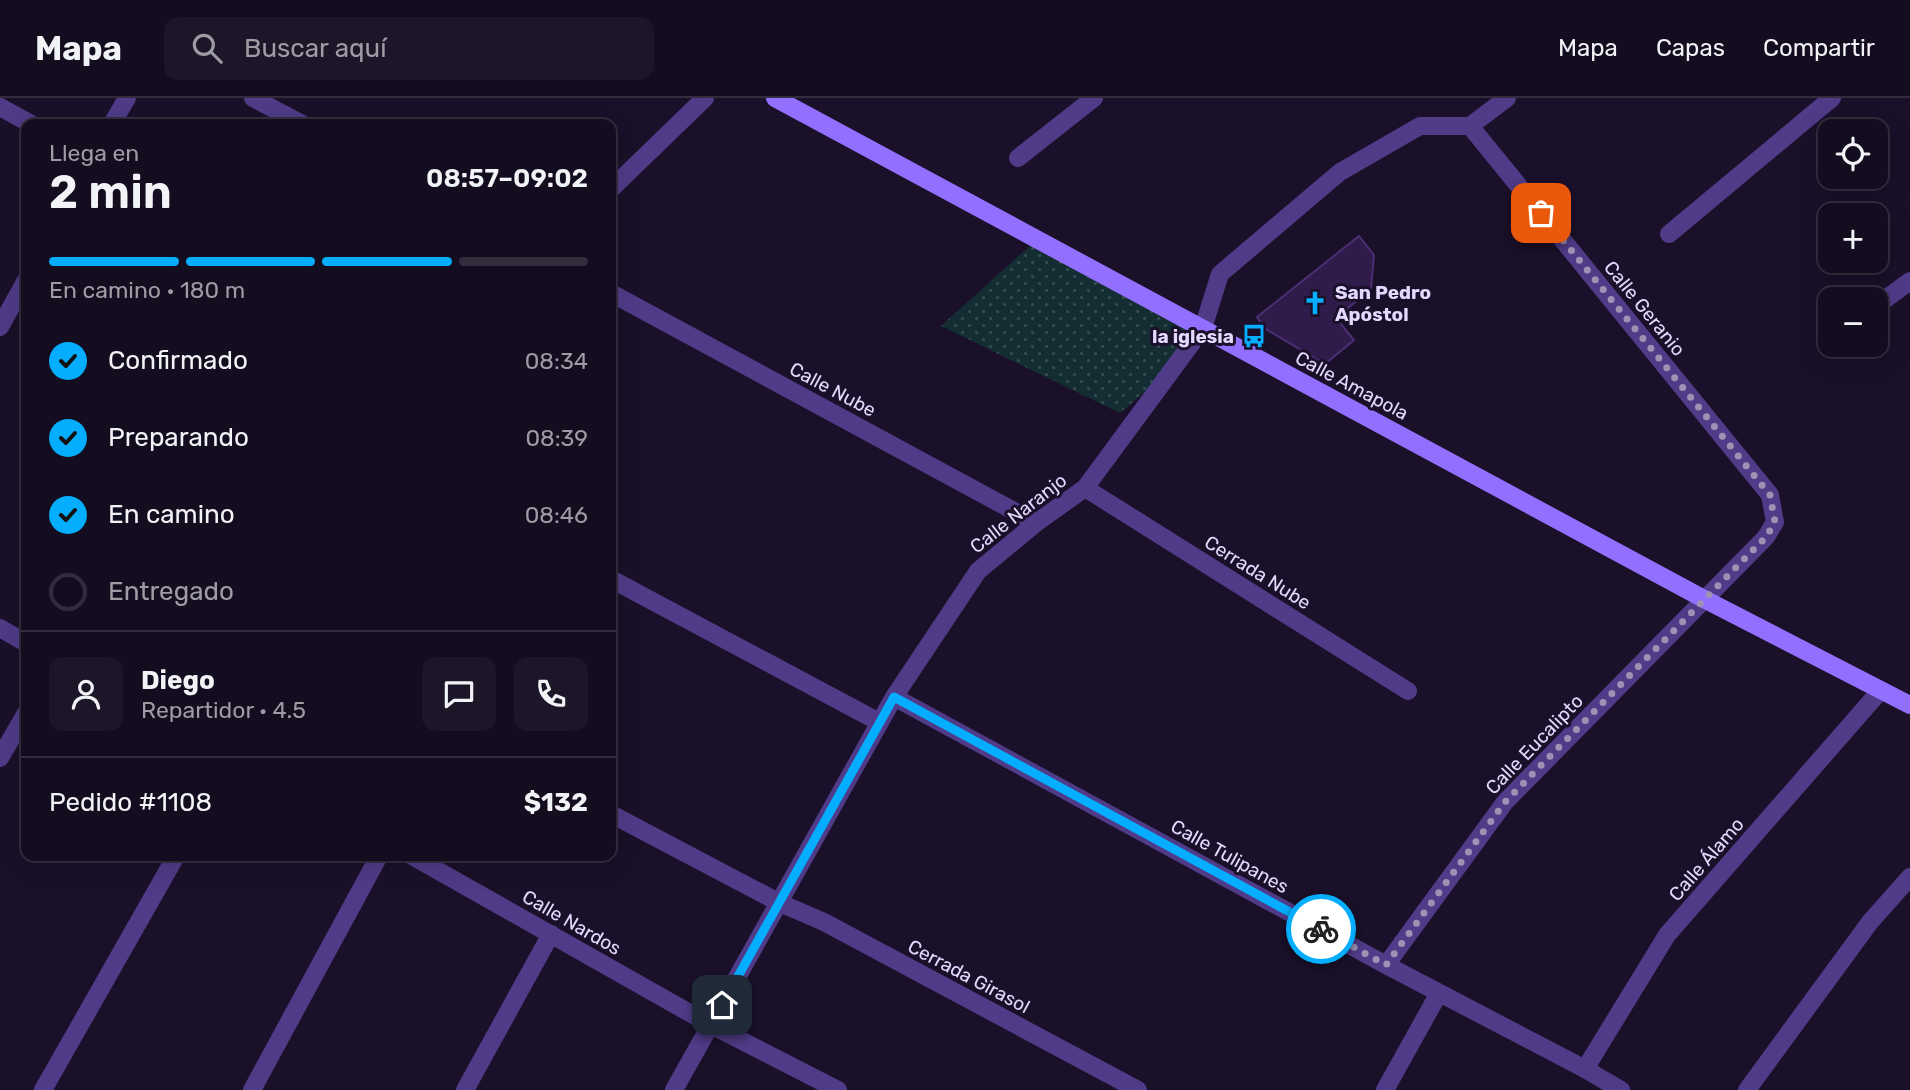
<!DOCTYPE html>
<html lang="es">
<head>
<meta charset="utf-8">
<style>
	:root { --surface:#140c1f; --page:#1d1528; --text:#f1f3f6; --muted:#9d9ba4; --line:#332c3d; --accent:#04adfe }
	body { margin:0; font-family:Rubik,sans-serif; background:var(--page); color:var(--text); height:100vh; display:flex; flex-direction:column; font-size:26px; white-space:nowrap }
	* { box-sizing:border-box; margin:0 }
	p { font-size:23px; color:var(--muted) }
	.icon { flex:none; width:38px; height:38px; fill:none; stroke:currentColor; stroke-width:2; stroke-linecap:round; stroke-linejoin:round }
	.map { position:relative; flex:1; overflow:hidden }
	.sheet { position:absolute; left:21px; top:21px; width:595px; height:742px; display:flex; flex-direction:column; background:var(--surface); border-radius:14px; box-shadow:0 7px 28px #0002,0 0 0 2px var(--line) }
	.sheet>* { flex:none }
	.buttons { position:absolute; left:1818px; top:21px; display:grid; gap:14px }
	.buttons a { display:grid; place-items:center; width:70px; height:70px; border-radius:14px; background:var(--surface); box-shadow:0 7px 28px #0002,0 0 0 2px var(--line); font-size:35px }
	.pin { position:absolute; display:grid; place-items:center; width:60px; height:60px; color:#fff; margin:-30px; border-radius:14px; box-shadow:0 4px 10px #0006 }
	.courier { position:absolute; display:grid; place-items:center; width:70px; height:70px; margin:-35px; border:5px solid #04adfe; border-radius:50%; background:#fff; color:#222; box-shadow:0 2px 9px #0007 }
	.headline em { font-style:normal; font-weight:600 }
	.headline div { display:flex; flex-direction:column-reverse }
	.headline { display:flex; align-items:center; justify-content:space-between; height:119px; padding:0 28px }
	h1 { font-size:46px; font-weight:600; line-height:52px }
	.bar { display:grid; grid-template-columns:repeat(4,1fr); gap:10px 7px; align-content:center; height:84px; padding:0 28px }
	.bar i { height:9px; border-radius:5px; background:var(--line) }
	.bar .current { background:var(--accent) }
	.bar p { grid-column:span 4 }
	.line { display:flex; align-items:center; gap:18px; padding:0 28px; border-top:2px solid var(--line) }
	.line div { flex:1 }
	.round { display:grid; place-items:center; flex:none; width:74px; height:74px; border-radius:14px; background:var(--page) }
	ol { padding:0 28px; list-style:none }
	li { display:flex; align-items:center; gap:21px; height:77px }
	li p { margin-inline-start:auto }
	li .icon { padding:7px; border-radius:50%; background:var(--accent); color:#111; stroke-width:4 }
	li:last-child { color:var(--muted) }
	li i { width:38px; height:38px; border:4px solid var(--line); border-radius:50% }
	header { display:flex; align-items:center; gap:42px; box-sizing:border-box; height:98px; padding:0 35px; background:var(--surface); border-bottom:2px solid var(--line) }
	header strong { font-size:33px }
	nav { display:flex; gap:38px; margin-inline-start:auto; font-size:24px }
	.search { width:490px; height:63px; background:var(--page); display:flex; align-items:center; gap:18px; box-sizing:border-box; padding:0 24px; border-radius:14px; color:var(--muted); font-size:26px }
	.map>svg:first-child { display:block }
	.grass { fill:url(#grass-dots) }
	.building { fill:#301c4a; stroke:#4c2e75; stroke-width:2 }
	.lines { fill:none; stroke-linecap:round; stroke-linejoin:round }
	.street { stroke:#4f3b87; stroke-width:18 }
	.secondary { stroke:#936fff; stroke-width:18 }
	.done { stroke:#9e92b4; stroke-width:7; stroke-dasharray:0 12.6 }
	.route { stroke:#04adfe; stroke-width:9 }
	.labels { text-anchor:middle; stroke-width:6; stroke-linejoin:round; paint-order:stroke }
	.poi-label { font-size:19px; font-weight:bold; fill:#e5d8ff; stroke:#1a1029; text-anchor:start }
	.street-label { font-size:19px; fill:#e5d8ff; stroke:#1a1029 }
</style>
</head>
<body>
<header>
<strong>Mapa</strong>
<div class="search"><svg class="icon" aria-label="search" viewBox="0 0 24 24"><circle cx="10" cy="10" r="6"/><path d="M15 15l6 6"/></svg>Buscar aquí</div>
<nav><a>Mapa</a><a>Capas</a><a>Compartir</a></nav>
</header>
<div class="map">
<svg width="1910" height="992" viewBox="0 0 1910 992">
	<defs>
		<pattern id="grass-dots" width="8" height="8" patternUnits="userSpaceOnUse" patternTransform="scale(1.75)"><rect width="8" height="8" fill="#132d33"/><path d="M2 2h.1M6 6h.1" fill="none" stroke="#354b52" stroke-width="1.8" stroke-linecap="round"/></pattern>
	</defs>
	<rect width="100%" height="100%" fill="#1a1029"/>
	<path class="grass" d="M1034 144 1210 239 1120 315 941 228Z"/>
	<path class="building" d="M1359 138 1374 157 1371 191 1336 220 1354 242 1325 266 1264 230 1257 219Z"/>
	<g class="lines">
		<path class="street" d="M253 0 302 26
			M0 9 31 26
			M112 26 127 0
			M1018 60 1094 0
			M611 91 705 0
			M1669 136 1832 0
			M611 195 1036 425
			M1876 208 1910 183
			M0 229 26 182
			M1826 245 1830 241
			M1085 390 1408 593
			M611 481 879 624
			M0 530 26 545
			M894 599 1386 867 1585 971 1621 992
			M0 660 26 615
			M611 716 780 805 824 824 1138 992
			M412 758 711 927 838 992
			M1386 867 1505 704 1766 439 1775 424 1770 397 1470 28
			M1585 971 1667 837 1880 593
			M43 992 176 758
			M252 992 379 758
			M465 992 551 836
			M674 992 894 599 978 473 1036 425 1085 390 1203 230 1220 176 1340 74 1420 28H1470L1507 0
			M1385 992 1439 895
			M1747 992 1870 824 1910 779"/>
		<path class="secondary" d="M775 0 1704 501 1910 607"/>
	</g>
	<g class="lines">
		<path class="done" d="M1321 831 1386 867 1505 704 1766 439 1775 424 1770 397 1541 115"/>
		<path class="route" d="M722 907 894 599 1321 831"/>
	</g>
	<defs>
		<g id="church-bare" transform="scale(1.89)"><path d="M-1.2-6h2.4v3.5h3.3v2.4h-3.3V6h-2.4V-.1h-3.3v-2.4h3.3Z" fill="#04adfe" stroke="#1a1029" stroke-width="2.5" paint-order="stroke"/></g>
		<g id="bus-bare" transform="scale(1.89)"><path d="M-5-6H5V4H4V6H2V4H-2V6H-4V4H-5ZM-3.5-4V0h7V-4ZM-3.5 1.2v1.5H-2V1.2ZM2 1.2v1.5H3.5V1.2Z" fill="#04adfe" stroke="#1a1029" stroke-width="2.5" paint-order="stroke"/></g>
	</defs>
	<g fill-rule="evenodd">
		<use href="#church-bare" x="1315" y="205"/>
		<use href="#bus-bare" x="1254" y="238"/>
	</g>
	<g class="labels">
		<g class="poi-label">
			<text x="1335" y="201">San Pedro<tspan x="1335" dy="22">Apóstol</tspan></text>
			<text x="1234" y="245" text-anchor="end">la iglesia</text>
		</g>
		<g class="street-label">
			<text transform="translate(1645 210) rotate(51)" y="7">Calle Geranio</text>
			<text transform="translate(1352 287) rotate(28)" y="7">Calle Amapola</text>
			<text transform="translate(833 291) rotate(28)" y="7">Calle Nube</text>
			<text transform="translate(1018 415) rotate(-38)" y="7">Calle Naranjo</text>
			<text transform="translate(1258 474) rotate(32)" y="7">Cerrada Nube</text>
			<text transform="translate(1534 646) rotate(-46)" y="7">Calle Eucalipto</text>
			<text transform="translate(1230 758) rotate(29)" y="7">Calle Tulipanes</text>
			<text transform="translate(1706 761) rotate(-49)" y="7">Calle Álamo</text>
			<text transform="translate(572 824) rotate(30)" y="7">Calle Nardos</text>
			<text transform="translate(969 878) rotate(28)" y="7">Cerrada Girasol</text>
		</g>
	</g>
</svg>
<div class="buttons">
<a><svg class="icon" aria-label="locate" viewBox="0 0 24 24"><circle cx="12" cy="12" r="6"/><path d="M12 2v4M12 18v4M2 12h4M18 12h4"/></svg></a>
<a>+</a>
<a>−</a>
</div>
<div class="pin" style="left:1541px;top:115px;background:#ea580c"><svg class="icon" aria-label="bag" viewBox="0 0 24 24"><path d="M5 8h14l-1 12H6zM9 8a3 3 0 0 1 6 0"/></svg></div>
<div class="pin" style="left:722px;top:907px;background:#1f2937"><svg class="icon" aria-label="home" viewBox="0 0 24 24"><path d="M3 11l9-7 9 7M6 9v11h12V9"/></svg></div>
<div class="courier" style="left:1321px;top:831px"><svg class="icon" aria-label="bike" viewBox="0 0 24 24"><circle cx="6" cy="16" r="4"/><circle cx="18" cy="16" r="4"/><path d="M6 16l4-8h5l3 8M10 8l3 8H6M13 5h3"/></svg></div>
<section class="sheet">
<div class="headline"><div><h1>2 min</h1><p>Llega en</p></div><em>08:57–09:02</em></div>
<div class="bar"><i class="current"></i><i class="current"></i><i class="current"></i><i></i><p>En camino · 180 m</p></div>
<ol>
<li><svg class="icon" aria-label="check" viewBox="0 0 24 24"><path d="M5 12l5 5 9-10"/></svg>Confirmado<p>08:34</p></li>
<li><svg class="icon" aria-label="check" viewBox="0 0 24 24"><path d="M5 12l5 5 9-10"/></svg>Preparando<p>08:39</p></li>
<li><svg class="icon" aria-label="check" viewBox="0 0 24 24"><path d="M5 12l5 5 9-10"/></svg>En camino<p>08:46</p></li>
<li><i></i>Entregado</li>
</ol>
<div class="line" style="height:126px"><a class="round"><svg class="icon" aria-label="person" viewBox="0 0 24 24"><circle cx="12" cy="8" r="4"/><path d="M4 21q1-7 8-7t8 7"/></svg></a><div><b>Diego</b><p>Repartidor · 4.5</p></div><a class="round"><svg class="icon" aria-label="chat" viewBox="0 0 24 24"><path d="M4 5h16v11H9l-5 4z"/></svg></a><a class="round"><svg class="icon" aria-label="phone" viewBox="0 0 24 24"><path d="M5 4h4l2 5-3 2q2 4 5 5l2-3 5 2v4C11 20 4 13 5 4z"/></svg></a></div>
<div class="line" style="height:91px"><div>Pedido #1108</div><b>$132</b></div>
</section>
</div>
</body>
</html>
